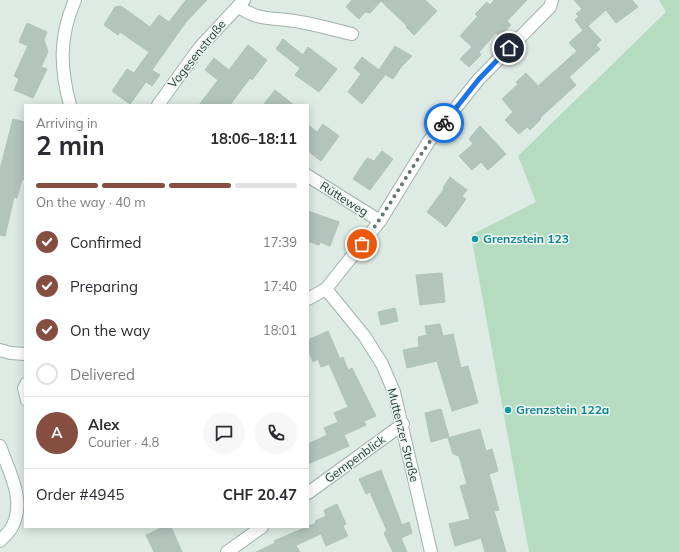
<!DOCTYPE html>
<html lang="en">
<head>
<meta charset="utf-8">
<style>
	:root { --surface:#fff; --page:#f7f7f7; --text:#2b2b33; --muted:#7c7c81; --line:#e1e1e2; --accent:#854e40 }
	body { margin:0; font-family:Mulish,sans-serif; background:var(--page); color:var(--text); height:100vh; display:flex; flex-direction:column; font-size:15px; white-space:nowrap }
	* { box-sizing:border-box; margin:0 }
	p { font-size:13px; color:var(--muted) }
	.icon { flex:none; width:22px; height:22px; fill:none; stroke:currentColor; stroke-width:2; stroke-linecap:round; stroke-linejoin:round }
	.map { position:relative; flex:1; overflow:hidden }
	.details { position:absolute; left:24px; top:104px; width:285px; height:424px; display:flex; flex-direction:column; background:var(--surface); border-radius:0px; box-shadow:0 2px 10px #0003 }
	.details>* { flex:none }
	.pin { position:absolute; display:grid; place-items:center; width:34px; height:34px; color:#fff; margin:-17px; border:2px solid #fff; border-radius:50%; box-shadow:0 1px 4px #0007 }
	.courier { position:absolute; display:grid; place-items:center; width:40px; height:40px; margin:-20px; border:3px solid #1a73e8; border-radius:50%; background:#fff; color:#222; box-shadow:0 1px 5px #0007 }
	.overview em { font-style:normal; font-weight:700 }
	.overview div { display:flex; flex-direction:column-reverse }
	.overview { display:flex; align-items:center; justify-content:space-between; height:68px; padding:0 12px }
	h1 { font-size:26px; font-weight:700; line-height:30px }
	.bar { display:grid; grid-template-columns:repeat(4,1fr); gap:6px 4px; align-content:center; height:48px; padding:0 12px }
	.bar i { height:5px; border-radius:3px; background:var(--line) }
	.bar .active { background:var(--accent) }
	.bar p { grid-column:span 4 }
	.line { display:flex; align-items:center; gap:10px; padding:0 12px; border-top:1px solid var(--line) }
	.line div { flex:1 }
	.round { display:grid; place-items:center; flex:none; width:42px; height:42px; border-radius:21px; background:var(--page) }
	ol { padding:0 12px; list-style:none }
	li { display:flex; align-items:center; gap:12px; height:44px }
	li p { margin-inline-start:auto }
	li .icon { padding:4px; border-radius:50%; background:var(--accent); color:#fff; stroke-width:4 }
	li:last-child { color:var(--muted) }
	li i { width:22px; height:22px; border:2px solid var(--line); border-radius:50% }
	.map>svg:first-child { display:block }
	.green { fill:#b5dcc0 }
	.building { fill:#b3c4bd; stroke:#b0c3bb }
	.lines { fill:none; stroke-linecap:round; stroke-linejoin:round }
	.service-casing { stroke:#a1b1ab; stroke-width:10 }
	.minor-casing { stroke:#a1b1ab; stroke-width:14 }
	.service { stroke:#fff; stroke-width:8 }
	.minor { stroke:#fff; stroke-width:12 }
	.done { stroke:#627770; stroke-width:4; stroke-dasharray:0 7.2 }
	.route { stroke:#1a73e8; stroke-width:5 }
	.culture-dot { fill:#0f9aa8; stroke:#eef6f2; stroke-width:1.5 }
	.labels { text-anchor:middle; stroke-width:3; stroke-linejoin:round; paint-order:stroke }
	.street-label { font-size:12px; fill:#1f3932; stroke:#eef6f2 }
	.culture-label { font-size:12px; font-weight:bold; fill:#0d838f; stroke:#eef6f2; text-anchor:start }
</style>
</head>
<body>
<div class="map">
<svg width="679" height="552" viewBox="0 0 679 552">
	<rect width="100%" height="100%" fill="#deeae4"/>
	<path class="green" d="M659 0H679V552H529L471 235 536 202 518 156 666 12Z"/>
	<path class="building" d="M186 0H207L186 22 152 70 160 75 152 86 146 82 130 104 112 91 127 69 134 73 149 52 120 32 118 35 104 25 115 7 121 6 150 27 159 15 169 22Z
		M352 0H425L437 11 414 35 406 27 407 26 381 1 370 13 365 12 359 19 346 7Z
		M494 0H527L507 21 511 25 500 37 496 33 479 52 481 55 469 67 460 59 472 47 460 36 478 16 475 14 487 2 490 5Z
		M574 0H632L638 7 616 23 606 10 588 26 601 40 596 45 600 49 569 77 576 85 540 118 541 119 530 130 527 127 519 134 505 120 513 112 502 99 518 84 516 82 526 73 538 86 577 51 569 43 583 30 575 20 579 16 576 14 582 9Z
		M27 23 47 32 44 40 48 52 41 67 47 69 33 98 14 90 19 79 14 76 28 46 19 42Z
		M283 39 303 55 308 47 337 69 319 92 295 75 300 68 276 49Z
		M248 45 267 60 252 80 250 78 230 105H199L218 80 205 70 214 58 229 70Z
		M395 46 412 56 402 66 393 79 384 74 385 75 362 104 348 92 361 74 354 68 362 57 379 70Z
		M275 90 294 105H263Z
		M13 119 25 122V180L22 179 17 198 14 197 5 236 0 235V169Z
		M323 124 339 136 321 161 308 151V125L317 132Z
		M480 126 506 154 488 170 481 162 472 170 459 156 473 144 469 139Z
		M382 151 393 159 370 190 353 179 367 158 374 161Z
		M450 177 467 190 462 196 466 199 446 227 427 212 444 189 443 188Z
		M308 211 339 222 330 246 320 242 319 245 308 241Z
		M442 273 445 302 420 305 416 275Z
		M395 308 398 321 381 325 378 312Z
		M440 324 443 336 453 334 461 368 468 366 478 403 452 411 437 361 407 368 403 350 419 347 418 337 427 335 425 326Z
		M328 331 340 359 343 357 348 370 352 368 376 416 364 421 366 425 344 435 349 446 308 464V444L327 435 324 428 338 422 334 413 348 407 329 364 321 367 318 359 313 362 308 349V340Z
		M441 409 449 437 431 442 425 413Z
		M480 429 486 451 492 449 498 471 489 474 499 510 494 511 506 552H485L481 538 455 546 449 524 470 519 460 486 467 484 459 456 453 454 448 438Z
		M381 470 402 525 409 522 412 533 401 538 407 552H393L384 533 387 531 370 492 366 494 359 479Z
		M337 504 346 524 343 526 348 536 326 546 321 534 296 545 300 552H256L275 543 274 541 316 523 315 521 326 516 324 510Z
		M163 527H171L182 552H154L146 535Z"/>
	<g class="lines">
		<g class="service-casing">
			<path id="service" d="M25 382 22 388 25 401"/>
		</g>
		<g class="minor-casing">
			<path id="minor" d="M238 6C258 22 276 17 300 22 318 25 335 30 352 34
				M70 105C60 68 59 36 75 0
				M158 105 200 47 244 0
				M308 176 380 221
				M326 289 365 337 382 364 394 392 431 552
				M308 299 326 289 380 221 429 141 479 79 550 7 552 0
				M0 350 11 353 25 354
				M0 446C9 472 26 500 12 527 10 532 4 536 0 541
				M308 493 403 424
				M227 552 262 527"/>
		</g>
		<use href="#service" class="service"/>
		<use href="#minor" class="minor"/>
	</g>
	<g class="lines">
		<path class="done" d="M362 244C392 205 413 161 444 123"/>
		<path class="route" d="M444 123 479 79 509 48"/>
	</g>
	<g class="culture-dot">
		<circle cx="475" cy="239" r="4"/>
		<circle cx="508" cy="410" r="4"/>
	</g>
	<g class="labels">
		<g class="street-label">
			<text transform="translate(197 54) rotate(-51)" y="4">Vogesenstraße</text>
			<text transform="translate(344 199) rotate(32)" y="4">Rütteweg</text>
			<text transform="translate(403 435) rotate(76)" y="4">Muttenzer Straße</text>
			<text transform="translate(355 459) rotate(-36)" y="4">Gempenblick</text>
		</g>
		<g class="culture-label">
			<text x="483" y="243">Grenzstein 123</text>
			<text x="516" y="414">Grenzstein 122a</text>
		</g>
	</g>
</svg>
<div class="pin" style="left:362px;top:244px;background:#ea580c"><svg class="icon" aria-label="bag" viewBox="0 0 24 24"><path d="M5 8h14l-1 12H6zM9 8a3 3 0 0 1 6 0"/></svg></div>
<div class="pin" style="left:509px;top:48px;background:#1f2937"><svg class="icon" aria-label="home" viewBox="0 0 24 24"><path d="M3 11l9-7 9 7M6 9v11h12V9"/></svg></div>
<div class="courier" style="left:444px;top:123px"><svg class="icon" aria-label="bike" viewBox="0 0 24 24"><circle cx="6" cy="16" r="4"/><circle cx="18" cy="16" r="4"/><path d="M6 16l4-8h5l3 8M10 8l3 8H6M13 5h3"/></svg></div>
<section class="details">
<div class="overview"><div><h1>2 min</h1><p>Arriving in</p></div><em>18:06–18:11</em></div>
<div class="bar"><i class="active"></i><i class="active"></i><i class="active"></i><i></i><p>On the way · 40 m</p></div>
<ol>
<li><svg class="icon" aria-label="check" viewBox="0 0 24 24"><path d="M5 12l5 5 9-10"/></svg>Confirmed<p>17:39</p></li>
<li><svg class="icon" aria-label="check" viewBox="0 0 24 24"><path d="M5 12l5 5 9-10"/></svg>Preparing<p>17:40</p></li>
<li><svg class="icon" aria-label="check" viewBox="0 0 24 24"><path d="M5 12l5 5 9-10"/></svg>On the way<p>18:01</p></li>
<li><i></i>Delivered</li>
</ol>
<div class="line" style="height:72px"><b class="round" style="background:var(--accent);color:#fff">A</b><div><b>Alex</b><p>Courier · 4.8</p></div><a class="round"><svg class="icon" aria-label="chat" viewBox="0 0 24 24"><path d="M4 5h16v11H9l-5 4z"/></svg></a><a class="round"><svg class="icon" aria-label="phone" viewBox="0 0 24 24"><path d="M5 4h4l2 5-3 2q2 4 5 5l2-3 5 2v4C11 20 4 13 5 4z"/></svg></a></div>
<div class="line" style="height:52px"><div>Order #4945</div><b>CHF 20.47</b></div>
</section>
</div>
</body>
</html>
